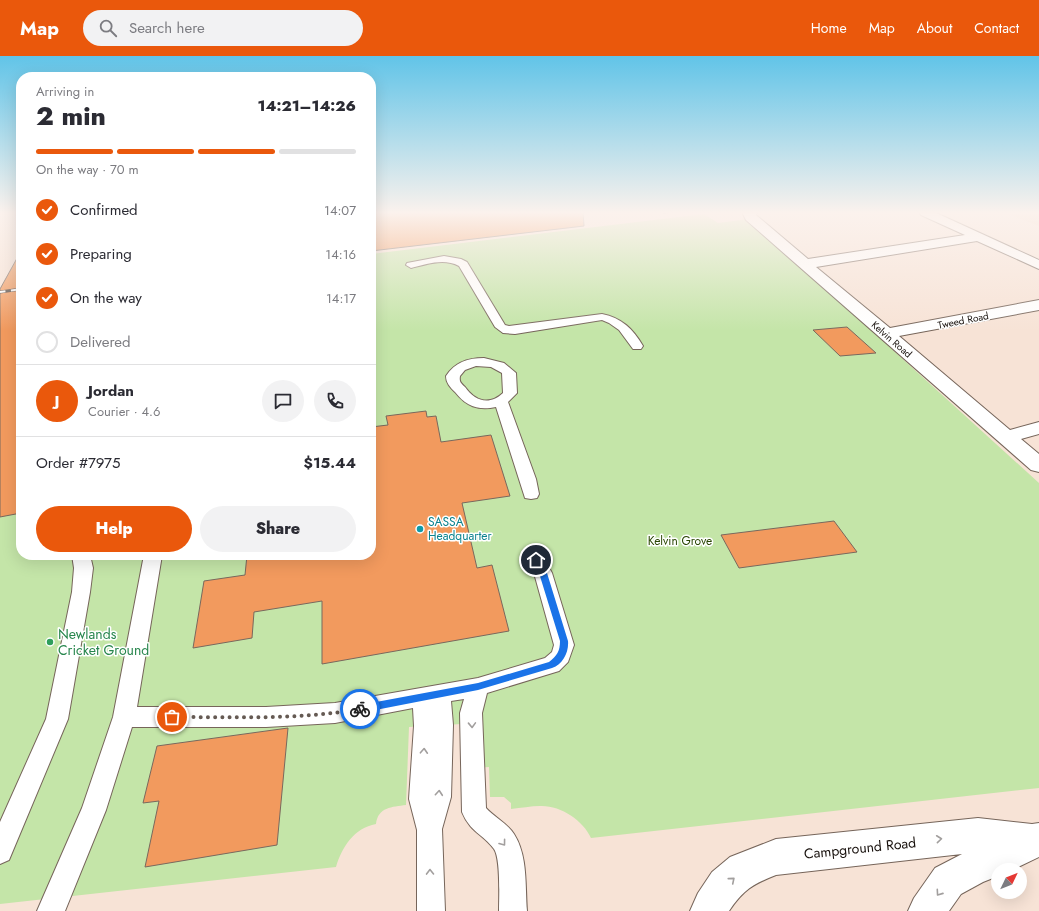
<!DOCTYPE html>
<html lang="en">
<head>
<meta charset="utf-8">
<style>
	:root { --surface:#fff; --page:#f2f2f3; --text:#2b2b33; --muted:#7c7c81; --line:#e1e1e2; --accent:#ea580c }
	body { margin:0; font-family:Jost,sans-serif; background:var(--page); color:var(--text); height:100vh; display:flex; flex-direction:column; font-size:15px; white-space:nowrap }
	* { box-sizing:border-box; margin:0 }
	p { font-size:13px; color:var(--muted) }
	.icon { flex:none; width:22px; height:22px; fill:none; stroke:currentColor; stroke-width:2; stroke-linecap:round; stroke-linejoin:round }
	.map { position:relative; flex:1; overflow:hidden }
	.drawer { position:absolute; left:16px; top:16px; width:360px; height:488px; display:flex; flex-direction:column; background:var(--surface); border-radius:16px; box-shadow:0 4px 16px #0002 }
	.drawer>* { flex:none }
	.needle { width:26px; rotate:47deg }
	.controls { position:absolute; left:991px; top:807px; display:grid; gap:8px }
	.controls a { display:grid; place-items:center; width:36px; height:36px; border-radius:50%; background:var(--surface); box-shadow:0 4px 16px #0002; font-size:20px }
	.pin { position:absolute; display:grid; place-items:center; width:34px; height:34px; color:#fff; margin:-17px; border:2px solid #fff; border-radius:50%; box-shadow:0 1px 4px #0007 }
	.courier { position:absolute; display:grid; place-items:center; width:40px; height:40px; margin:-20px; border:3px solid #1a73e8; border-radius:50%; background:#fff; color:#222; box-shadow:0 1px 5px #0007 }
	.summary em { font-style:normal; font-weight:800 }
	.summary div { display:flex; flex-direction:column-reverse }
	.summary { display:flex; align-items:center; justify-content:space-between; height:68px; padding:0 20px }
	h1 { font-size:26px; font-weight:800; line-height:30px }
	.bar { display:grid; grid-template-columns:repeat(4,1fr); gap:6px 4px; align-content:center; height:48px; padding:0 20px }
	.bar i { height:5px; border-radius:3px; background:var(--line) }
	.bar .selected { background:var(--accent) }
	.bar p { grid-column:span 4 }
	.line { display:flex; align-items:center; gap:10px; padding:0 20px; border-top:1px solid var(--line) }
	.line div { flex:1 }
	.round { display:grid; place-items:center; flex:none; width:42px; height:42px; border-radius:21px; background:var(--page) }
	ol { padding:0 20px; list-style:none }
	li { display:flex; align-items:center; gap:12px; height:44px }
	li p { margin-inline-start:auto }
	li .icon { padding:4px; border-radius:50%; background:var(--accent); color:#fff; stroke-width:4 }
	li:last-child { color:var(--muted) }
	li i { width:22px; height:22px; border:2px solid var(--line); border-radius:50% }
	.action { display:flex; gap:8px; margin-top:auto; padding:8px 20px }
	.action a { flex:1; height:46px; border-radius:24px; background:var(--accent); color:#fff; font-size:16px; font-weight:800; line-height:46px; text-align:center }
	.action a+a { background:var(--page); color:var(--text) }
	header { display:flex; align-items:center; gap:24px; box-sizing:border-box; height:56px; padding:0 20px; background:var(--accent); color:#fff }
	header strong { font-size:19px }
	nav { display:flex; gap:22px; margin-inline-start:auto; font-size:14px }
	.search { width:280px; height:36px; background:var(--page); display:flex; align-items:center; gap:10px; box-sizing:border-box; padding:0 14px; border-radius:22px; color:var(--muted); font-size:15px }
	.map>svg:first-child { display:block }
	.built { fill:#f1d7c5 }
	.green { fill:#c4e5a8 }
	.building { fill:#f29a5e; stroke:#79685d }
	.lines { fill:none; stroke-linecap:round; stroke-linejoin:round }
	.lane-casing { stroke:#76655a; stroke-width:2 }
	.street-casing { stroke:#76655a; stroke-width:2 }
	.lane { fill:#fff; fill-rule:evenodd }
	.street { fill:#fff; fill-rule:evenodd }
	.rail-casing { stroke:#4e443e; stroke-width:3 }
	.rail { stroke:#fff; stroke-width:2; stroke-dasharray:5.5; stroke-linecap:butt }
	.oneway { stroke:#a29f9e }
	.route { fill:#1a73e8 }
	.done { stroke:#655a53; stroke-width:4; stroke-dasharray:0 7.2 }
	.culture-dot { fill:#0f9aa8; stroke:#fff; stroke-width:1.5 }
	.leisure-dot { fill:#2e9e5b; stroke:#fff; stroke-width:1.5 }
	.labels { text-anchor:middle; stroke-width:3; stroke-linejoin:round; paint-order:stroke }
	.far-street-label { font-size:10px; fill:#17100c; stroke:#fff }
	.culture-label { font-size:12px; fill:#0d838f; stroke:#fff; text-anchor:start }
	.park-label { font-size:12px; fill:#294502; stroke:#fff }
	.near-leisure-label { font-size:14px; fill:#27864d; stroke:#fff; text-anchor:start }
	.near-street-label { font-size:14px; fill:#17100c; stroke:#fff }
</style>
</head>
<body>
<header>
<strong>Map</strong>
<div class="search"><svg class="icon" aria-label="search" viewBox="0 0 24 24"><circle cx="10" cy="10" r="6"/><path d="M15 15l6 6"/></svg>Search here</div>
<nav><a>Home</a><a>Map</a><a>About</a><a>Contact</a></nav>
</header>
<div class="map">
<svg width="1039" height="855" viewBox="0 0 1039 855">
	<rect width="100%" height="100%" fill="#f7e3d6"/>
	<path class="built" d="M1003 156H1039V170Z"/>
	<path class="green" d="M704 158 718 167 749 163 1039 427V732L591 782C583 764 560 749 540 750 531 750 521 752 511 753V747L504 741H490L489 711 463 713 462 668 409 671 406 749C392 751 378 751 376 768 354 772 342 791 336 811L0 848V244L21 242V499H371V198Z"/>
	<path class="building" d="M371 156H583L584 170 371 195Z
		M21 195V457L0 461V233Z
		M847 271 876 297 840 300 813 274Z
		M426 355 427 361 436 360 441 386 491 379 510 440 462 447 477 512 492 509 509 575 322 608V545L254 556 252 582 193 592 204 525 245 519 247 499H371V371L388 369 386 360Z
		M834 465 857 496 739 512 721 479Z
		M288 672 277 789 145 811 159 745 143 747 157 690Z"/>
	<g class="lines">
		<g class="lane-casing">
			<path id="lane" d="M444 200 461 203 467 206 505 269 509 270 602 258C622 262 633 273 643 290L641 293H633L619 274 609 267 602 264 515 278 503 277 495 271 459 210C444 202 427 208 411 212L406 209 407 207Z
				M484 302 504 307 516 317 517 337 508 346 536 423 539 438 537 442 531 443 525 442 496 351C478 355 466 350 455 336 450 331 446 327 446 320 455 306 468 302 484 302ZM476 310 491 311 502 317 503 337C489 350 475 345 465 331 461 327 459 326 460 320L465 314Z
				M536 497 542 499 552 517 574 589 568 606 559 615 487 637 482 657 486 752C494 761 507 767 514 778 528 800 525 830 527 855H499C499 842 501 803 494 793 483 778 470 776 462 756L460 657 464 643 451 645 453 669 451 741 442 773 445 855H417V774L409 743 414 670 413 652 335 667 266 671H132L106 754 65 855H37L82 752 113 661 144 499H162L137 651H266L335 647 478 622 545 602 552 596 554 589 534 517 527 504 530 499Z
				M72 499H90L93 512 90 536 68 663 9 804 0 808V766L46 663 72 536 74 512Z"/>
		</g>
		<g class="street-casing">
			<path id="street" d="M745 156H757L756 159 808 203 965 179 921 159 919 156H934L1039 204V213L977 185 816 211 890 272 1039 244V254L899 280 1010 374 1039 366V378L1021 383 1039 398V416L1031 414 746 164 743 158Z
				M978 762 1032 768 1039 767V801L1012 814H998V820L983 826 961 838 949 855H908L914 842 935 812 962 798 776 819C753 828 743 834 729 855H690L698 837 712 816 730 801 776 783Z"/>
		</g>
		<use href="#lane" class="lane"/>
		<use href="#street" class="street"/>
		<g class="rail-casing">
			<path id="rail" d="M663 156H667
				M0 236 21 233"/>
		</g>
		<use href="#rail" class="rail"/>
	</g>
	<defs><path id="oneway-chevron" d="M-2-3.5L2.5 0L-2 3.5" fill="none" stroke-width="1.6" stroke-linecap="round" stroke-linejoin="round"/></defs>
	<g class="oneway">
		<use href="#oneway-chevron" transform="translate(472 669) rotate(88)"/>
		<use href="#oneway-chevron" transform="translate(424 695) rotate(-87)"/>
		<use href="#oneway-chevron" transform="translate(439 737) rotate(-85)"/>
		<use href="#oneway-chevron" transform="translate(939 783) rotate(-6)"/>
		<use href="#oneway-chevron" transform="translate(503 787) rotate(53)"/>
		<use href="#oneway-chevron" transform="translate(430 816) rotate(-91)"/>
		<use href="#oneway-chevron" transform="translate(732 824) rotate(-40)"/>
		<use href="#oneway-chevron" transform="translate(939 837) rotate(125)"/>
	</g>
	<linearGradient id="sky" x2="0" y2="1"><stop stop-color="#61c4e8"/><stop offset="0.57" stop-color="#fbf2ed"/><stop offset="1" stop-color="#fbf2ed" stop-opacity="0"/></linearGradient>
	<rect width="1039" height="275" fill="url(#sky)"/>
	<path class="route" d="M534 502H539L547 517 568 585C569 596 563 608 552 612L478 634 360 657 357 656 355 653 357 650 360 649 478 627 549 606C557 600 560 595 560 585L539 517 532 504Z"/>
	<g class="lines">
		<path class="done" d="M172 661C234 661 299 664 360 653"/>
	</g>
	<circle class="culture-dot" cx="420" cy="473" r="4"/>
	<circle class="leisure-dot" cx="50" cy="586" r="4"/>
	<g class="labels">
		<g class="far-street-label">
			<text transform="translate(963 264) rotate(-11)" y="4">Tweed Road</text>
			<text transform="translate(892 283) rotate(41)" y="4">Kelvin Road</text>
		</g>
		<g class="culture-label">
			<text x="428" y="470">SASSA<tspan x="428" dy="14">Headquarter</tspan></text>
		</g>
		<g class="park-label">
			<text x="680" y="489">Kelvin Grove</text>
		</g>
		<g class="near-leisure-label">
			<text x="58" y="583">Newlands<tspan x="58" dy="16">Cricket Ground</tspan></text>
		</g>
		<g class="near-street-label">
			<text transform="translate(860 792) rotate(-6)" y="5">Campground Road</text>
		</g>
	</g>
</svg>
<div class="controls">
<a><svg class="needle" viewBox="-14 -14 28 28"><path d="M0-13l5 13h-10z" fill="#e53935"/><path d="M0 13l5-13h-10z" fill="#7c7c81"/></svg></a>
</div>
<div class="pin" style="left:172px;top:661px;background:#ea580c"><svg class="icon" aria-label="bag" viewBox="0 0 24 24"><path d="M5 8h14l-1 12H6zM9 8a3 3 0 0 1 6 0"/></svg></div>
<div class="pin" style="left:536px;top:504px;background:#1f2937"><svg class="icon" aria-label="home" viewBox="0 0 24 24"><path d="M3 11l9-7 9 7M6 9v11h12V9"/></svg></div>
<div class="courier" style="left:360px;top:653px"><svg class="icon" aria-label="bike" viewBox="0 0 24 24"><circle cx="6" cy="16" r="4"/><circle cx="18" cy="16" r="4"/><path d="M6 16l4-8h5l3 8M10 8l3 8H6M13 5h3"/></svg></div>
<section class="drawer">
<div class="summary"><div><h1>2 min</h1><p>Arriving in</p></div><em>14:21–14:26</em></div>
<div class="bar"><i class="selected"></i><i class="selected"></i><i class="selected"></i><i></i><p>On the way · 70 m</p></div>
<ol>
<li><svg class="icon" aria-label="check" viewBox="0 0 24 24"><path d="M5 12l5 5 9-10"/></svg>Confirmed<p>14:07</p></li>
<li><svg class="icon" aria-label="check" viewBox="0 0 24 24"><path d="M5 12l5 5 9-10"/></svg>Preparing<p>14:16</p></li>
<li><svg class="icon" aria-label="check" viewBox="0 0 24 24"><path d="M5 12l5 5 9-10"/></svg>On the way<p>14:17</p></li>
<li><i></i>Delivered</li>
</ol>
<div class="line" style="height:72px"><b class="round" style="background:var(--accent);color:#fff">J</b><div><b>Jordan</b><p>Courier · 4.6</p></div><a class="round"><svg class="icon" aria-label="chat" viewBox="0 0 24 24"><path d="M4 5h16v11H9l-5 4z"/></svg></a><a class="round"><svg class="icon" aria-label="phone" viewBox="0 0 24 24"><path d="M5 4h4l2 5-3 2q2 4 5 5l2-3 5 2v4C11 20 4 13 5 4z"/></svg></a></div>
<div class="line" style="height:52px"><div>Order #7975</div><b>$15.44</b></div>
<div class="action"><a>Help</a><a>Share</a></div>
</section>
</div>
</body>
</html>
